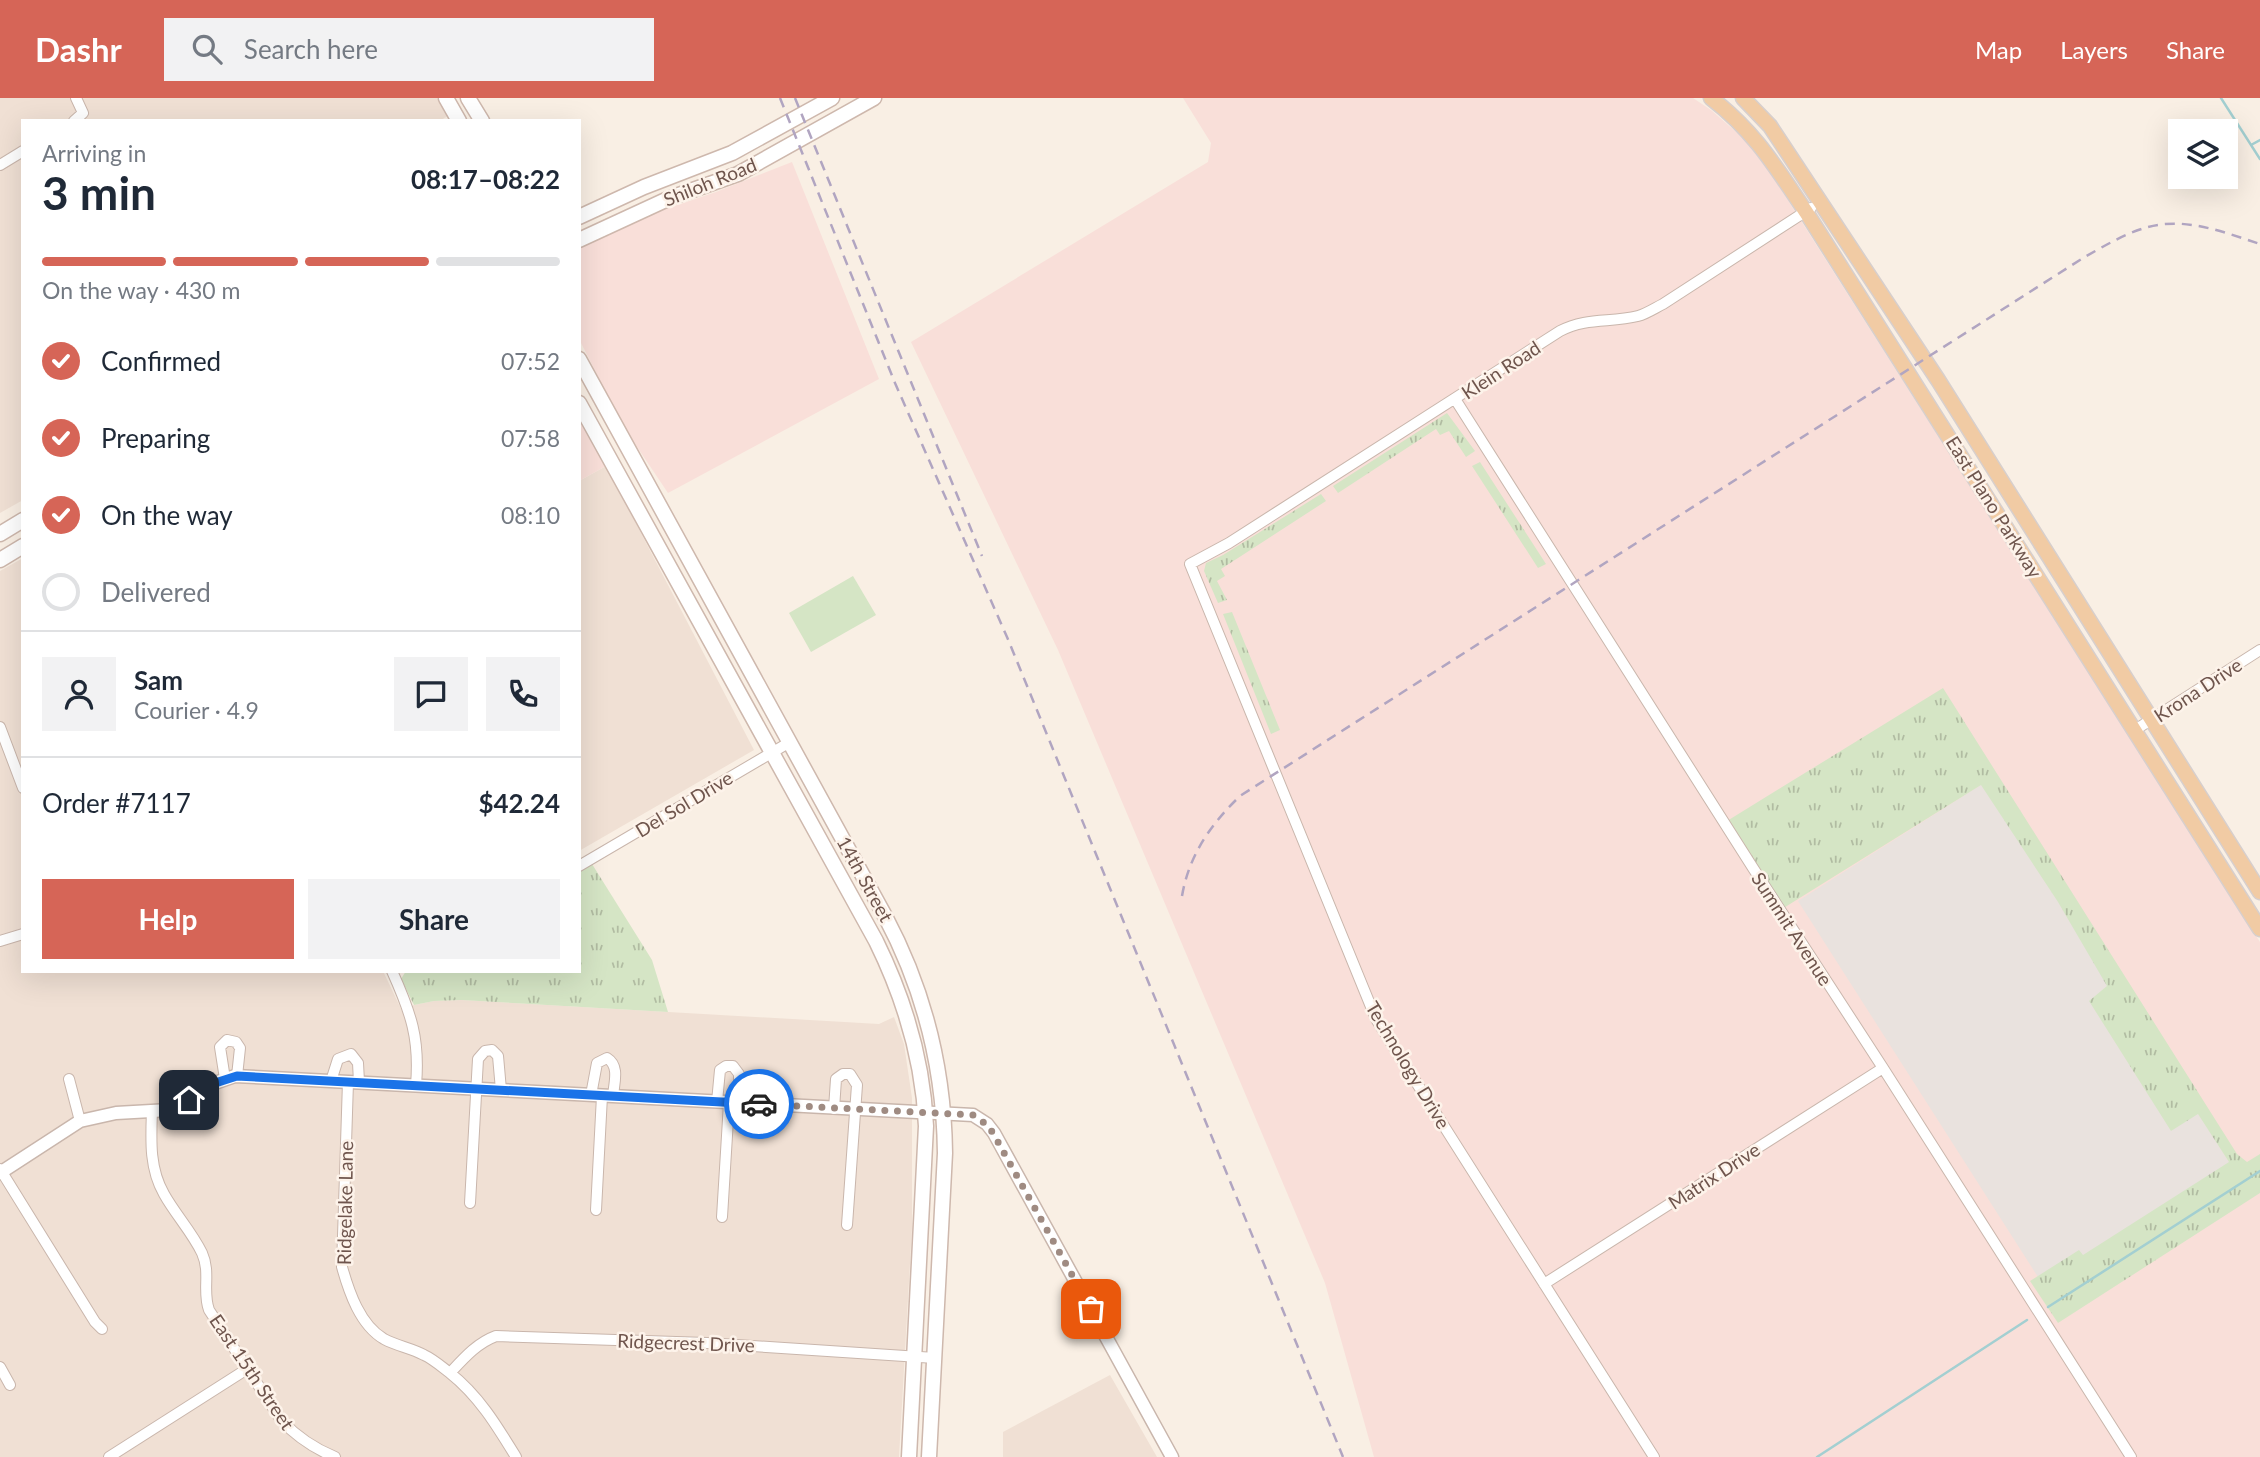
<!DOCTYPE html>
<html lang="en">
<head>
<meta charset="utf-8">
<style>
	:root { --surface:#fff; --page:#f2f2f3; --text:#1f2937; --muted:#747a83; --line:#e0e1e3; --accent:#d66557 }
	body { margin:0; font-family:Lato,sans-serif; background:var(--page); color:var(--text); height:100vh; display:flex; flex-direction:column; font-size:26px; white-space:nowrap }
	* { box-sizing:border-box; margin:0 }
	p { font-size:23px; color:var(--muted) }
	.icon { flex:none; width:38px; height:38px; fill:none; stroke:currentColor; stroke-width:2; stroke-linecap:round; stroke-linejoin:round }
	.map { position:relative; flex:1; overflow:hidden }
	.side { position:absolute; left:21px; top:21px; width:560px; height:854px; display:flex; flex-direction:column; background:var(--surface); border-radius:0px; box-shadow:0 7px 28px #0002 }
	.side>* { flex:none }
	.fabs { position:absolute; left:2168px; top:21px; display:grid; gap:14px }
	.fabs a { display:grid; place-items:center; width:70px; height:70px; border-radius:0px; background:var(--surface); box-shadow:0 7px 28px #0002; font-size:35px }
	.pin { position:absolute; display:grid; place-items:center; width:60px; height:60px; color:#fff; margin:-30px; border-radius:14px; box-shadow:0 4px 10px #0006 }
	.courier { position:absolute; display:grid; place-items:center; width:70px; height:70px; margin:-35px; border:5px solid #1a73e8; border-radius:50%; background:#fff; color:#222; box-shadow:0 2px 9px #0007 }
	.summary em { font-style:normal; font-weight:700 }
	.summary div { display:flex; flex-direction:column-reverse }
	.summary { display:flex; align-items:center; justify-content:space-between; height:119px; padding:0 21px }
	h1 { font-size:46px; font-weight:700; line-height:52px }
	.bar { display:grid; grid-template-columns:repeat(4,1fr); gap:10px 7px; align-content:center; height:84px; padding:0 21px }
	.bar i { height:9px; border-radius:5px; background:var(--line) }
	.bar .current { background:var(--accent) }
	.bar p { grid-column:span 4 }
	.line { display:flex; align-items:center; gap:18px; padding:0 21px; border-top:2px solid var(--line) }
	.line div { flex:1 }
	.round { display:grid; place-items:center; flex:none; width:74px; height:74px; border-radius:0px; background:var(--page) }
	ol { padding:0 21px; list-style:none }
	li { display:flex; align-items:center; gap:21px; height:77px }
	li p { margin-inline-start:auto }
	li .icon { padding:7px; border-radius:50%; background:var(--accent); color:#fff; stroke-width:4 }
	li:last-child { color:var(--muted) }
	li i { width:38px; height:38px; border:4px solid var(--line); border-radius:50% }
	.primary-button { display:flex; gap:14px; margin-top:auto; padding:14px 21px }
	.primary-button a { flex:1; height:80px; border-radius:0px; background:var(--accent); color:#fff; font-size:28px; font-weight:700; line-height:80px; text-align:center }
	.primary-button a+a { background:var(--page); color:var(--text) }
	header { display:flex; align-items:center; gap:42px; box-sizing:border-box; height:98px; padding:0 35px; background:var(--accent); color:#fff }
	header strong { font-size:33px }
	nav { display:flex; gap:38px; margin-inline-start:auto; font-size:24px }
	.search { width:490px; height:63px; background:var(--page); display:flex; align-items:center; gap:18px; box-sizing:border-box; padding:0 24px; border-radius:0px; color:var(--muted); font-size:26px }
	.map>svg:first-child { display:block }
	.residential { fill:#f0e0d4 }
	.commercial { fill:#f9dfd9 }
	.industrial { fill:#e9e2de }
	.grass { fill:url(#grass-tufts) }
	.pitch { fill:#d5e5c5 }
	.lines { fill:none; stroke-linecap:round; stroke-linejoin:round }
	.stream { stroke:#a3cfd1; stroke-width:2.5 }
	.minor-casing { stroke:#c9b6ac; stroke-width:12 }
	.tertiary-casing { stroke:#c9b6ac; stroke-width:15 }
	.secondary-casing { stroke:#ceb8ad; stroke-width:17 }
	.primary-casing { stroke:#d7cfcd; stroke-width:17 }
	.minor { stroke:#fff; stroke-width:10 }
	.tertiary { stroke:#fff; stroke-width:12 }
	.secondary { stroke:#fff; stroke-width:14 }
	.primary { stroke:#f1cba4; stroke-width:14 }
	.rail { stroke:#b1a5c1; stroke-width:2.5; stroke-dasharray:10 7; stroke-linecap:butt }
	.done { stroke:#9f8b82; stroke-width:7; stroke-dasharray:0 12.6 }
	.route { stroke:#1a73e8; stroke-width:9 }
	.labels { text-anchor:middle; stroke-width:5; stroke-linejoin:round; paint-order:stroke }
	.street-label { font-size:19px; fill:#6f554d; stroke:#fdf3ea }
</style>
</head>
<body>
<header>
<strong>Dashr</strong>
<div class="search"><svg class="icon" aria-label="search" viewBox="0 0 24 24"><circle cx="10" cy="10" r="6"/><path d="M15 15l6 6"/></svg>Search here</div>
<nav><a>Map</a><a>Layers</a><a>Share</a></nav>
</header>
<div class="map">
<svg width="2260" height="1359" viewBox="0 0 2260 1359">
	<defs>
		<pattern id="grass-tufts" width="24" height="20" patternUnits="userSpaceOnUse" patternTransform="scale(1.75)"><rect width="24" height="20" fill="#d5e5c5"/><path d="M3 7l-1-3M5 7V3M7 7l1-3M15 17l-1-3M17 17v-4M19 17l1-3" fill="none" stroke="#b1bca2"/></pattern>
	</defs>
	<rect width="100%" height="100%" fill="#f9efe4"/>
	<path class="residential" d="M0 0H437L448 18 439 23H23V402L0 415Z
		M606 368 754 652 579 753V383Z
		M23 460V873H383L402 913 414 907 434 903 461 902 879 926 894 919 904 946 912 1000V1130L899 1359H0V473Z
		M1110 1277 1157 1359H1003V1334Z"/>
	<path class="commercial" d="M1183 0H1693L1711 12 1743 40 1770 74 2260 844V1359H1374L1325 1185 1058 552 911 244 1208 64 1211 45Z
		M792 64 879 281 668 395 623 328 579 241V149L648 117 716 94Z
		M579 318 606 368 579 383Z"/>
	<path class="industrial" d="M1987 683 2233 1070 2045 1190 1798 803Z"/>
	<path class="grass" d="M1447 315 1475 353 1466 359 1449 333 1440 337 1436 331 1338 395 1333 388Z
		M1480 364 1546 466 1538 470 1472 368Z
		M1321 396 1326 403 1221 471 1225 478 1217 483 1227 502 1218 505 1204 473 1206 465 1223 457Z
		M1232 514 1280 632 1271 636 1223 516Z
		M1943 590 2237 1056 2247 1064 2260 1056V1095L2058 1225 2030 1183 2079 1152 2083 1157 2229 1064 2198 1016 2171 1033 2089 903 2107 888 2058 804 1981 687 1782 811 1727 723Z
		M592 766 652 862 668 914 461 902 434 903 414 907 401 881 406 873H579V773Z"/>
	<path class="pitch" d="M853 478 876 517 811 554 789 515Z"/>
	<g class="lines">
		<path class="stream" d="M2221 0 2260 61
			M2251 47 2260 42
			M2048 1209 2260 1073
			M1817 1359 2027 1222"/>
		<g class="minor-casing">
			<path id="minor" d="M74 23 83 15 76 0
				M0 67 23 53
				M1455 301 1753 770 1883 970 2131 1359
				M0 629 23 690
				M2135 632 2260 552
				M579 768 790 644
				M0 843 23 836
				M392 873C411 915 420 941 416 987
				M69 981 80 1023
				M225 981 220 949 227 942 236 944 240 950 237 978
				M331 983 338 961 351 956 358 965 359 984
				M348 984 342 1169C349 1194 360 1227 384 1241 397 1248 411 1250 424 1257 433 1261 442 1269 450 1275 479 1298 497 1328 516 1359
				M591 997 597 965 607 960C620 968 614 985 613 998
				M717 1004 720 972 726 968H733L739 976V1005
				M834 1011 836 981 843 976H850L857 987 847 1127
				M152 1012C151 1041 149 1070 164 1096 175 1116 192 1134 202 1155 211 1175 202 1193 209 1212L281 1322C297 1339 313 1350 335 1359
				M0 1071 95 1224 102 1231
				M470 1105 478 961 485 953 492 952 498 958 501 992
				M596 1112 602 998
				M722 1119 729 1005
				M1544 1186 1883 970
				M0 1269 10 1287
				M450 1275C464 1260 477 1245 496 1238L707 1245 935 1260
				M109 1359 247 1271
				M1654 1359 1376 921 1190 466 1229 445 1560 233C1587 219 1610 225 1638 218 1646 216 1655 210 1663 206L1811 110"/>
		</g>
		<g class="tertiary-casing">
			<path id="tertiary" d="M0 1075 80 1023 116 1015 169 1012 183 1005 212 986 235 978 973 1017 987 1026 994 1035 1172 1359"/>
		</g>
		<g class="secondary-casing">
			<path id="secondary" d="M446 0 459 23
				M468 0 482 23
				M579 119 644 89 732 55 832 0
				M579 142 670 100 738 76 874 0
				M579 261 885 818C925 893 944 970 945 1055L929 1359
				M579 305 876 843C905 902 923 962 926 1028L909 1359
				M0 436 23 422
				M0 462 23 448"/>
		</g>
		<g class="primary-casing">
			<path id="primary" d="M1711 0C1755 34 1775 68 1806 114L2260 831
				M1743 0 1770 28 1938 282 2260 794"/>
		</g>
		<use href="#minor" class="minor"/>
		<use href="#tertiary" class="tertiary"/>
		<use href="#secondary" class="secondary"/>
		<use href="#primary" class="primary"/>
		<path class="rail" d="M780 0 895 285 1007 539 1343 1359
			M795 0 982 458
			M1182 798C1189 757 1211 726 1240 698L2083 160C2106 147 2132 131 2158 127 2192 121 2229 136 2260 146"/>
	</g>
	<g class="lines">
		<path class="done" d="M759 1006 973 1017 986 1026 993 1035 1091 1211"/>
		<path class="route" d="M189 1002 212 986 237 978 759 1006"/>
	</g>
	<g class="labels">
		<g class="street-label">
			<text transform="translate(710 84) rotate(-22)" y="7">Shiloh Road</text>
			<text transform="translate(1501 272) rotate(-33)" y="7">Klein Road</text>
			<text transform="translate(1994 409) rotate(58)" y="7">East Plano Parkway</text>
			<text transform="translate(2198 592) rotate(-33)" y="7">Krona Drive</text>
			<text transform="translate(684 706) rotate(-31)" y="7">Del Sol Drive</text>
			<text transform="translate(865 781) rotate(61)" y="7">14th Street</text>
			<text transform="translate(1792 831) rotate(57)" y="7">Summit Avenue</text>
			<text transform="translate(1408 967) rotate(59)" y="7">Technology Drive</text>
			<text transform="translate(1714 1078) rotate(-33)" y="7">Matrix Drive</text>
			<text transform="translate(345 1105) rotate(-89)" y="7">Ridgelake Lane</text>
			<text transform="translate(686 1245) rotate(2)" y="7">Ridgecrest Drive</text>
			<text transform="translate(252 1274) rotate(56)" y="7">East 15th Street</text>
		</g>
	</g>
</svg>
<div class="fabs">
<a><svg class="icon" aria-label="layers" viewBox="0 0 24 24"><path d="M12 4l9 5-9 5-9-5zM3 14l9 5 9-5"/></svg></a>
</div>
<div class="pin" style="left:1091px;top:1211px;background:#ea580c"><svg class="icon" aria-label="bag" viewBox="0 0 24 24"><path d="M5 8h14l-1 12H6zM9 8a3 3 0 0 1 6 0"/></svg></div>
<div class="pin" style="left:189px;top:1002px;background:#1f2937"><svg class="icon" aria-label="home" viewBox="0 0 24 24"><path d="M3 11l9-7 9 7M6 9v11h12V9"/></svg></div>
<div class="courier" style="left:759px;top:1006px"><svg class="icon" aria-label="car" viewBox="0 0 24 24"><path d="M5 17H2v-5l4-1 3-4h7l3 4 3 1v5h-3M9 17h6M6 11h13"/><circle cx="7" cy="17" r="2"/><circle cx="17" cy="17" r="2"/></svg></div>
<section class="side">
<div class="summary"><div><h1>3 min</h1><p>Arriving in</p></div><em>08:17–08:22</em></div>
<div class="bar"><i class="current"></i><i class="current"></i><i class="current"></i><i></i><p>On the way · 430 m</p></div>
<ol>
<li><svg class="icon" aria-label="check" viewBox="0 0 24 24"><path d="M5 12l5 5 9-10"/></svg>Confirmed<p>07:52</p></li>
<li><svg class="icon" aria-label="check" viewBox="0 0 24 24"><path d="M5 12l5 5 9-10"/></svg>Preparing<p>07:58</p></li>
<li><svg class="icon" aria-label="check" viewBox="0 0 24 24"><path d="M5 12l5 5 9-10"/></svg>On the way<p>08:10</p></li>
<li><i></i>Delivered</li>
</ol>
<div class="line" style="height:126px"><a class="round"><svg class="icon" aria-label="person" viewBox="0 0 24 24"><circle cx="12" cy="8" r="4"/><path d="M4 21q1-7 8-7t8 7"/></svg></a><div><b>Sam</b><p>Courier · 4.9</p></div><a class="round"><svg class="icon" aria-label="chat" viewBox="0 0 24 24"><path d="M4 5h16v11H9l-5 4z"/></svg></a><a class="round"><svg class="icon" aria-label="phone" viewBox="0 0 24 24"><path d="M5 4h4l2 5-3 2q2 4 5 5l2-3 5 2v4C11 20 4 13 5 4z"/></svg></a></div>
<div class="line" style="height:91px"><div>Order #7117</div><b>$42.24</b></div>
<div class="primary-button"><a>Help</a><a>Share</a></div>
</section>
</div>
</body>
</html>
